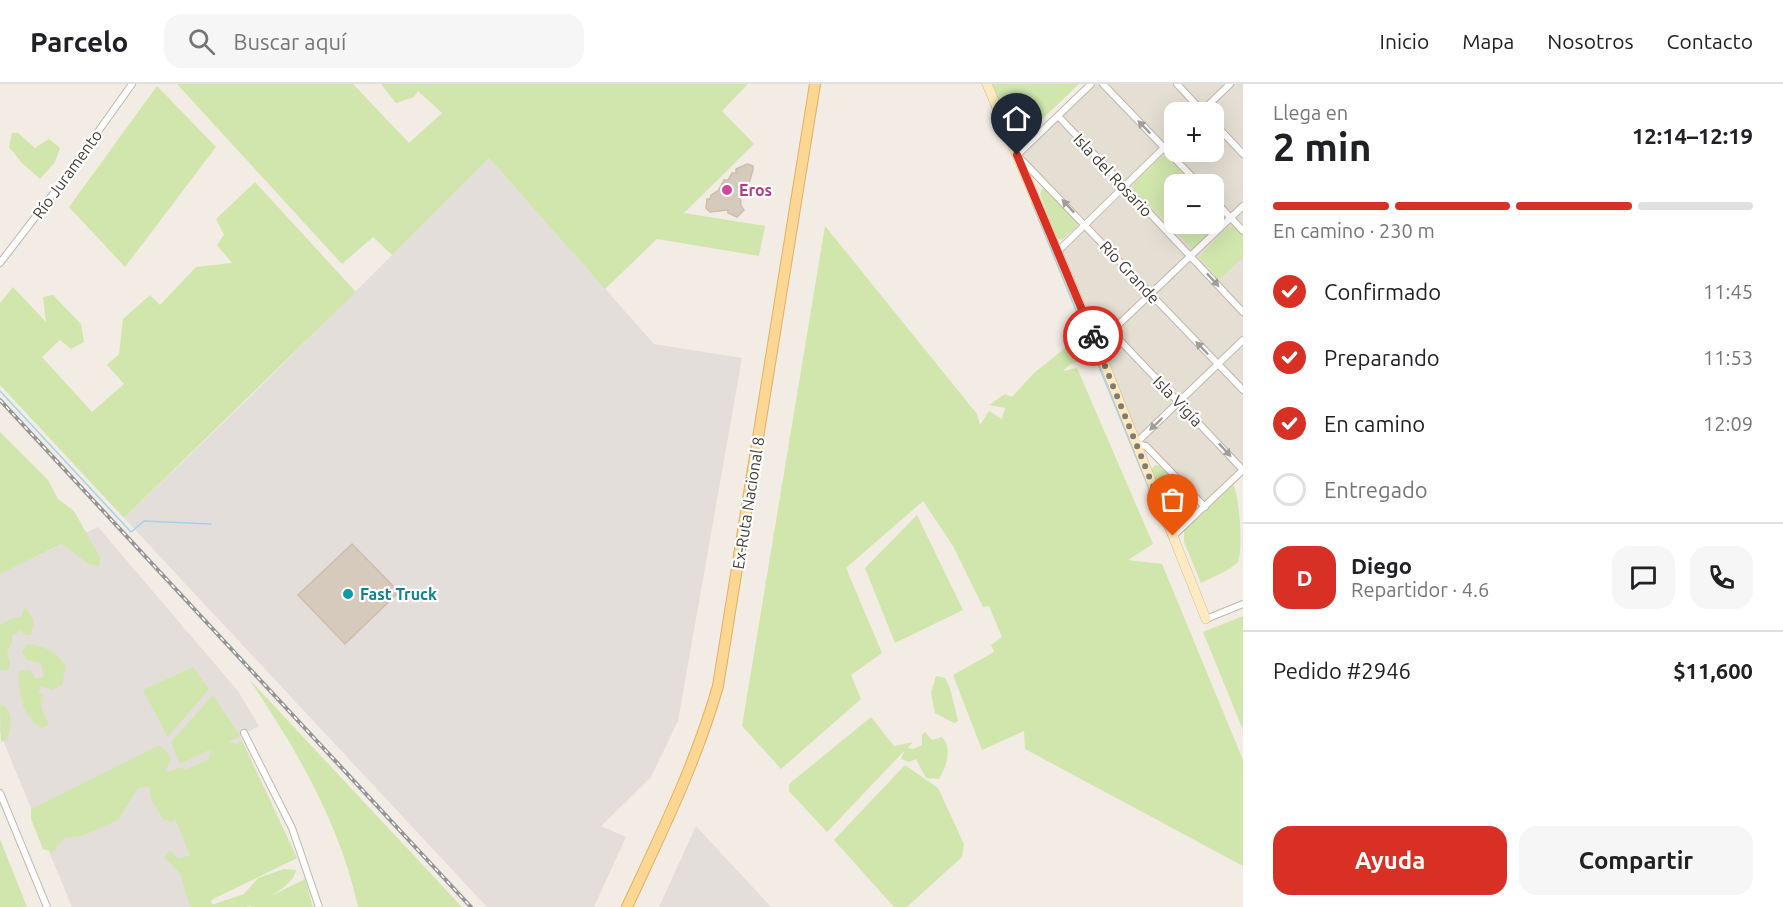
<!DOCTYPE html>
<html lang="es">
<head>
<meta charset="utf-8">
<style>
	:root { --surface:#fff; --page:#f6f6f6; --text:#202124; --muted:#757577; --line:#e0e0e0; --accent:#d93025 }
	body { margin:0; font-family:Ubuntu,sans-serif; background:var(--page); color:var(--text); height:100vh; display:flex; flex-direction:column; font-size:22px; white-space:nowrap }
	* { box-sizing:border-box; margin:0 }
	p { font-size:20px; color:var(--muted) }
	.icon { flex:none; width:33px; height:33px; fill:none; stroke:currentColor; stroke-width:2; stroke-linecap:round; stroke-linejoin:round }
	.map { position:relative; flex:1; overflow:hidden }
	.drawer { display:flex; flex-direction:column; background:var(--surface); width:540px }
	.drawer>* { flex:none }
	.buttons { position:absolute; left:1164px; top:18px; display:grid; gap:12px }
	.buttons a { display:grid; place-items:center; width:60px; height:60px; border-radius:12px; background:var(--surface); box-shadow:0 6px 24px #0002; font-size:30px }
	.pin { position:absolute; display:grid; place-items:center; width:51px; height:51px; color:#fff; margin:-62px -26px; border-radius:50% 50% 50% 0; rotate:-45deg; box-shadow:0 0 6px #0007 }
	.pin .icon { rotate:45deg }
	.courier { position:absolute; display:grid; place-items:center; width:60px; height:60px; margin:-30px; border:4px solid #d93025; border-radius:50%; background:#fff; color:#222; box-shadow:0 2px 8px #0007 }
	.overview em { font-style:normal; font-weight:600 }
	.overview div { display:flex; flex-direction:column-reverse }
	.overview { display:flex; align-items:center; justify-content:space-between; height:102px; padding:0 30px }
	h1 { font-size:39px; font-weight:600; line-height:45px }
	.bar { display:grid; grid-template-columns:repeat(4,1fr); gap:9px 6px; align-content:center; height:72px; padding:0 30px }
	.bar i { height:8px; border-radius:4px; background:var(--line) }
	.bar .selected { background:var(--accent) }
	.bar p { grid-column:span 4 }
	.line { display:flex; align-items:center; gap:15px; padding:0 30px; border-top:2px solid var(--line) }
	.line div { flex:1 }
	.round { display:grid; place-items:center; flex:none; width:63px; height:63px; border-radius:18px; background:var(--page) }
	ol { padding:0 30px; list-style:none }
	li { display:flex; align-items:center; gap:18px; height:66px }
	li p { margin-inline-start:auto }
	li .icon { padding:6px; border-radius:50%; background:var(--accent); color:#fff; stroke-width:4 }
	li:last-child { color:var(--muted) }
	li i { width:33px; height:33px; border:3px solid var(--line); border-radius:50% }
	.action { display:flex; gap:12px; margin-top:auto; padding:12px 30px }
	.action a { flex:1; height:69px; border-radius:18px; background:var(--accent); color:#fff; font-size:24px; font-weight:600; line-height:69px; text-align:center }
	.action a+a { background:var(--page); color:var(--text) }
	header { display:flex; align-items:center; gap:36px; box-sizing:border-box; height:84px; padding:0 30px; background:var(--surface); border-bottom:2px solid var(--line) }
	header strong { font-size:28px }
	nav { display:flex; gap:33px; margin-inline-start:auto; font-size:21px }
	.search { width:420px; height:54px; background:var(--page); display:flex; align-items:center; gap:15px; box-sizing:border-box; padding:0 21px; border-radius:18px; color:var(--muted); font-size:22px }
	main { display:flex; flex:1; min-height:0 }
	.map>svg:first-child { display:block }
	.residential { fill:#e5ded2; fill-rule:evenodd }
	.industrial { fill:#e3ded9 }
	.green { fill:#d0e6ad }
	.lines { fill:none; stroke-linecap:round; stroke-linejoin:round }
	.stream { stroke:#a0d4ee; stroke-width:1.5 }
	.building { fill:#d6cabd; stroke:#cdbead; stroke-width:1.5 }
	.street-casing { stroke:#c0b6aa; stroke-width:8 }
	.secondary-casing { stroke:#d1bc94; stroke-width:10 }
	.primary-casing { stroke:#e0b163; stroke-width:12 }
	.street { stroke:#fff; stroke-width:6 }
	.secondary { stroke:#fdeac2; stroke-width:9 }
	.primary { stroke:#fcd693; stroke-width:10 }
	.rail-casing { stroke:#949494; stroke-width:4 }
	.rail { stroke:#fff; stroke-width:1.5; stroke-dasharray:4.5; stroke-linecap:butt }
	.oneway { fill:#a19e9a }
	.done { stroke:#807a72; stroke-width:6; stroke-dasharray:0 10.8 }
	.route { stroke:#d93025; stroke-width:8 }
	.hotel-dot { fill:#d1479c; stroke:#fff; stroke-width:2 }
	.culture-dot { fill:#0f9aa8; stroke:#fff; stroke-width:2 }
	.labels { text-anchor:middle; stroke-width:4.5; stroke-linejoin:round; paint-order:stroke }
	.street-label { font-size:16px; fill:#433c34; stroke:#fff }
	.hotel-label { font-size:16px; font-weight:bold; fill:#b23c85; stroke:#fff; text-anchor:start }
	.culture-label { font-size:16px; font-weight:bold; fill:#0d838f; stroke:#fff; text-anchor:start }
</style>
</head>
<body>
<header>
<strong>Parcelo</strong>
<div class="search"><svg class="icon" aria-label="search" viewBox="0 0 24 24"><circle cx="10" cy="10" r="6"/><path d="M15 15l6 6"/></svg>Buscar aquí</div>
<nav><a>Inicio</a><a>Mapa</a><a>Nosotros</a><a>Contacto</a></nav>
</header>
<main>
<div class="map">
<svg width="1243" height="823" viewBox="0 0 1243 823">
	<rect width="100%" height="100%" fill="#f2ece4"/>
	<path class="residential" d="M1096 0H1243V382L1203 420 1136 350 1062 168 1090 140 1022 72ZM1174 28H1214V68H1174ZM1174 100H1214V140H1174Z"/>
	<path class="industrial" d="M489 74 654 260 742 274 678 637 651 693 601 742 626 753 594 823H487L124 434 248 315Z
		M98 443 238 607 259 642 240 652 297 774 211 816 214 823H72L0 649V490Z
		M696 742 771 823H659Z"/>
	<path class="green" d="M177 0H353L409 59 442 29 418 7 414 13 396 19 381 0H748L722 27 754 60 684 129 765 142 759 172 657 155 605 205 489 74 392 171 373 153 342 180Z
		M992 0H1079L1016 60Z
		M157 2 216 63 125 183 69 123Z
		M12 49H18L35 64 49 55 60 64 55 78 40 95 22 79 9 63Z
		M1166 72 1194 100H1174V140H1214V121L1224 132 1222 138 1192 165 1133 104 1134 99 1161 73Z
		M255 98 356 208 124 434 0 301V219L13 203 46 238 43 213 53 211 81 240 84 258 71 265 60 256 42 273 92 328 124 300 107 281 119 270 123 235 150 211 160 221 196 183 232 179 217 161 224 151 216 135Z
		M1042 105H1047L1078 138 1077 143 1062 156 1057 154 1040 110Z
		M825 142 977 330 980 341 989 327 1002 335 1005 324 989 321 1005 310 1012 313 1034 289 1075 256 1084 257 1091 271 1089 278C1078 275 1071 278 1063 287L1077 284 1153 460 1128 476 1162 480 1243 676V782L1025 665 1024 647 982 666 953 591 994 568 991 561 1002 553 989 522 983 523 953 462 923 417 846 484 882 569 851 591 861 615 781 685 742 642Z
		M1229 142 1235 143 1243 152V173L1219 196 1199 173Z
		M0 348 48 396 58 415 74 427 100 473 99 483 87 479 62 460 0 490Z
		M1155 381 1160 382 1197 420 1180 440 1173 438 1151 386Z
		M1233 400C1240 413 1243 466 1238 478 1229 487 1212 493 1201 499L1184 458V446Z
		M917 431 963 526 895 559 865 484Z
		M25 523 34 536 31 551H24L21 546 12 552V559L7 568 10 580 8 586H0V541L12 534 21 533Z
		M1243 532V646L1203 548Z
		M27 560C43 561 58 568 66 582L62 601 53 606 41 602 38 608 43 612 41 623 49 641 41 644C20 630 20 610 18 587L30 586 36 595 44 592 41 580 26 575 22 567Z
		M193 583 209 605 168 653 143 606Z
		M936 592 945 594 950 604 958 637 954 639 935 629 931 609Z
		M249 595 462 823H358C340 740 296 664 249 595Z
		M213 611 240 652 228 658 237 660 242 657 297 774 211 816V821L244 810 258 794 284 785 296 786C295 801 260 820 246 823 229 823 207 823 190 823L180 789 164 773 170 766 178 775 190 771 175 735 172 738 163 735 151 715 149 702 138 704 118 736 82 752 64 754 53 768 43 765 31 735V725L158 662 166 666 171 675 165 688 184 683 185 686 209 675 211 665 180 680 171 658Z
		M0 620C14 625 12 642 7 655L1 658Z
		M871 633 894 662 913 658 908 664 913 665 922 661V651L925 648 932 656 942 653C953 665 946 683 939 695L926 694 916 675 909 678 901 675 905 666 827 748 789 707V700Z
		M905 681 938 704 964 760 962 773 907 823H894L834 756Z
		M0 755 27 823H0Z
		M305 795 313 823H249Z"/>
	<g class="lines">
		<path class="stream" d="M1032 119 1170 456
			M0 307 131 448 144 437 211 440"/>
	</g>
	<path class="building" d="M747 80 753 82V86L749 99H744L740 105 741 122 744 126 737 133 728 129V126L710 128 706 124 707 115H710L711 111 718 107 724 96H728L732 89H736V85Z
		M352 460 399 508 345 560 298 511Z"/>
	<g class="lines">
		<g class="street-casing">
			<path id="street" d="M1091 0 1017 71 1243 306
				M1103 0 1199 100
				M1177 0 1203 28
				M1201 28 1230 0
				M1058 32 1243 228
				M1214 39 1243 70
				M1214 116 1243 147
				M1057 168 1174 54
				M0 179 60 101 132 0
				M1112 248 1243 386
				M1097 261 1243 122
				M1136 359 1243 256
				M1136 360 1146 362 1205 423
				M1173 452 1243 386
				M1206 535 1243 520
				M244 649 292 744 319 823
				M0 709 47 823"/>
		</g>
		<g class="secondary-casing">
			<path id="secondary" d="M987 0 1097 261 1206 535"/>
		</g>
		<g class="primary-casing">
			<path id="primary" d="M627 823C661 750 696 679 718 602L815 0"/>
		</g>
		<use href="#street" class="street"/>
		<use href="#secondary" class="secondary"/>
		<use href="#primary" class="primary"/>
		<g class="rail-casing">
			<path id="rail" d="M0 316 471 823"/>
		</g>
		<use href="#rail" class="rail"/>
	</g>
	<defs><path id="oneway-solid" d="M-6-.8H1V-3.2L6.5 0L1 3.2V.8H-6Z" transform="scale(1.5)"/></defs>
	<g class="oneway">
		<use href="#oneway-solid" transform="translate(1144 43) rotate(-134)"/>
		<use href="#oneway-solid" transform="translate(1068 122) rotate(-133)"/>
		<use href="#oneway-solid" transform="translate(1213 196) rotate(47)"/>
		<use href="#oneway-solid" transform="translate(1202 264) rotate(-134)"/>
		<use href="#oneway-solid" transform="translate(1156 340) rotate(136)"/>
		<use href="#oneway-solid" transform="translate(1225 366) rotate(47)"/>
	</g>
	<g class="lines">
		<path class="done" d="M1093 252 1173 452"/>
		<path class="route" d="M1017 71 1093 252"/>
	</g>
	<circle class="hotel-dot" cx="727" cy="106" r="6"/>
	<circle class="culture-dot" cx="348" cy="510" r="6"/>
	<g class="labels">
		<g class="street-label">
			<text transform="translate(67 90) rotate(-54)" y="6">Río Juramento</text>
			<text transform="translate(1113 91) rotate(47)" y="6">Isla del Rosario</text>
			<text transform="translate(1130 188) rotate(47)" y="6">Río Grande</text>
			<text transform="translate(1178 317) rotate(46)" y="6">Isla Vigía</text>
			<text transform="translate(748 419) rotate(-81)" y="6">Ex-Ruta Nacional 8</text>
		</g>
		<g class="hotel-label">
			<text x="739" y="112">Eros</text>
		</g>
		<g class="culture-label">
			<text x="360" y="516">Fast Truck</text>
		</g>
	</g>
</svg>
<div class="buttons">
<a>+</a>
<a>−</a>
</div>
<div class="pin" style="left:1173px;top:452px;background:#ea580c"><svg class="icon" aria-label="bag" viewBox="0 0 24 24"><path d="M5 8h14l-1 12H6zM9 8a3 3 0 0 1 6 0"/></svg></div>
<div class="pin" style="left:1017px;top:71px;background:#1f2937"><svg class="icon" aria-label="home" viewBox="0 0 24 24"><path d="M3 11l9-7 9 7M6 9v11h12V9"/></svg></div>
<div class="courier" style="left:1093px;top:252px"><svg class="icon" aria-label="bike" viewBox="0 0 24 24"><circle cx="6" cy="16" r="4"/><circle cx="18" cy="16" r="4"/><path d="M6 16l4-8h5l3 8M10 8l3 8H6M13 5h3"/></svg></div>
</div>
<section class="drawer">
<div class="overview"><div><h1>2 min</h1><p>Llega en</p></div><em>12:14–12:19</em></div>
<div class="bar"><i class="selected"></i><i class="selected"></i><i class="selected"></i><i></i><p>En camino · 230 m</p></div>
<ol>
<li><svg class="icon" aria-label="check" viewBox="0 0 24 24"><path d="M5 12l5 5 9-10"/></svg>Confirmado<p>11:45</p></li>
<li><svg class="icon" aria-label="check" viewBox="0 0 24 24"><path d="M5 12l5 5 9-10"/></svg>Preparando<p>11:53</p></li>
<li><svg class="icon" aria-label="check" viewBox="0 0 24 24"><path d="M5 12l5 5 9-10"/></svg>En camino<p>12:09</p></li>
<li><i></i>Entregado</li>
</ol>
<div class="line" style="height:108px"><b class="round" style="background:var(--accent);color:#fff">D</b><div><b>Diego</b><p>Repartidor · 4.6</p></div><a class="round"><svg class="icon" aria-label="chat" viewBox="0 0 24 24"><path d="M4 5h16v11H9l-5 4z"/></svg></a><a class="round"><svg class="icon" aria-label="phone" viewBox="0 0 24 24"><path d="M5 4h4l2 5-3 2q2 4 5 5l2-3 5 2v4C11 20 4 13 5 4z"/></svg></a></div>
<div class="line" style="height:78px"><div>Pedido #2946</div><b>$11,600</b></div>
<div class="action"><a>Ayuda</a><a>Compartir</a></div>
</section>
</main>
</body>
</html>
